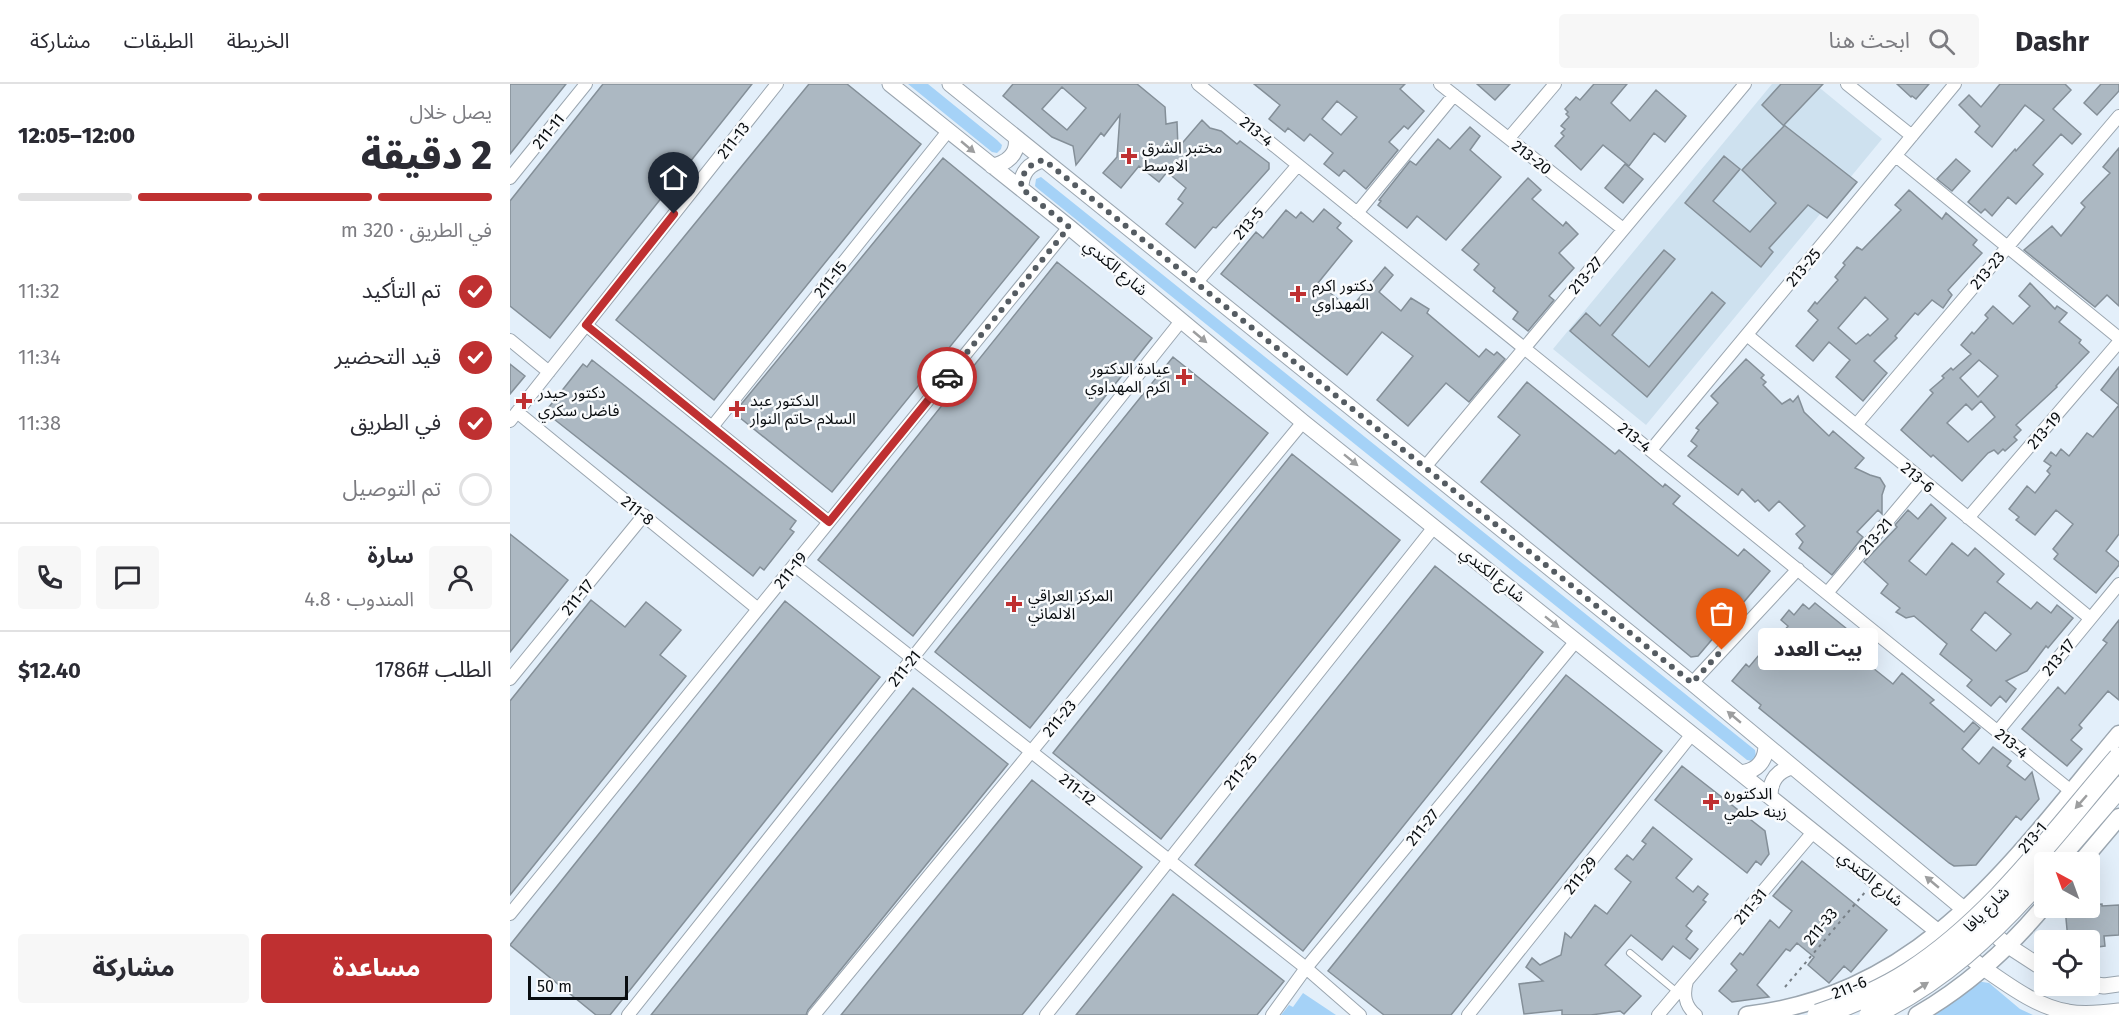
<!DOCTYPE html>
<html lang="ar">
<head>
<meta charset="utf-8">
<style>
	:root { --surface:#fff; --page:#f7f7f7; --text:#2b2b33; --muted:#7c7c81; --line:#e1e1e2; --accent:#bf3031 }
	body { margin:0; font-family:"Fira Sans","Noto Sans Arabic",sans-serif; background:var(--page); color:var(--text); direction:rtl; height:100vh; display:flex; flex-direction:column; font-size:22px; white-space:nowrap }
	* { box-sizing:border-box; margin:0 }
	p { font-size:20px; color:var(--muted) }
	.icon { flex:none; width:33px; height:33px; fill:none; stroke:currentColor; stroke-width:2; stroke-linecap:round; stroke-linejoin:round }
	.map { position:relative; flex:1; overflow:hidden; direction:ltr }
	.drawer { display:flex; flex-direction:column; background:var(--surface); width:510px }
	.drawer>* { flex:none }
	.needle { width:39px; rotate:319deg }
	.fabs { position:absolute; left:1524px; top:768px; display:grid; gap:12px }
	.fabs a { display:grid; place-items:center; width:66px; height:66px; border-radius:6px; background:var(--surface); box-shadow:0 6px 24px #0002; font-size:30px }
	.scale { position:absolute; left:18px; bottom:15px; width:100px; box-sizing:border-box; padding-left:6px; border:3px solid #090d10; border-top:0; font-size:16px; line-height:21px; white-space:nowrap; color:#090d10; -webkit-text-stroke:4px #f9fbfd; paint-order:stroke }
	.pin { position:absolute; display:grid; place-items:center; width:51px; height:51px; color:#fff; margin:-62px -26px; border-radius:50% 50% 50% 0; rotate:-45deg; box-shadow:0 0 6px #0007 }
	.pin .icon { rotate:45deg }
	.courier { position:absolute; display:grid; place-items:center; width:60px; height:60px; margin:-30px; border:4px solid #bf3031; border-radius:50%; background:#fff; color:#222; box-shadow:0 2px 8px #0007 }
	.bubble { position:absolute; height:42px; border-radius:6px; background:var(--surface); box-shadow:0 6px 24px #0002; font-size:20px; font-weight:800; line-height:42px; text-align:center; direction:rtl }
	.head em { font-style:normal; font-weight:800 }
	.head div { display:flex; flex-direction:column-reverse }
	.head { display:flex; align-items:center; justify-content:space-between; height:102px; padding:0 18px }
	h1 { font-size:39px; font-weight:800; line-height:45px }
	.bar { display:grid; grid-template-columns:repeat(4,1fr); gap:9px 6px; align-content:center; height:72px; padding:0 18px }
	.bar i { height:8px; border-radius:4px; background:var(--line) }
	.bar .on { background:var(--accent) }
	.bar p { grid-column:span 4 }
	.line { display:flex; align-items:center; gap:15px; padding:0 18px; border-top:2px solid var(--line) }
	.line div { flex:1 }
	.round { display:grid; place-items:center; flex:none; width:63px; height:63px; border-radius:6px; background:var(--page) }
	ol { padding:0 18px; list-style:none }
	li { display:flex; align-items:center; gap:18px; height:66px }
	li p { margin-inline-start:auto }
	li .icon { padding:6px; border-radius:50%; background:var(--accent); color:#fff; stroke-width:4 }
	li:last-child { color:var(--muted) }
	li i { width:33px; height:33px; border:3px solid var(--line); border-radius:50% }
	.cta { display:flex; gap:12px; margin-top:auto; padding:12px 18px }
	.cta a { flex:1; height:69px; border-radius:6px; background:var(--accent); color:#fff; font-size:24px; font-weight:800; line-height:69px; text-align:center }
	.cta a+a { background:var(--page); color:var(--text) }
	header { display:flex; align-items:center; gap:36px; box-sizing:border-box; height:84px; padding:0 30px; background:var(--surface); border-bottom:2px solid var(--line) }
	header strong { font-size:28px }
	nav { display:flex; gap:33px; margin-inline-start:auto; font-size:21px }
	.search { width:420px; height:54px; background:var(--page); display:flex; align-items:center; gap:15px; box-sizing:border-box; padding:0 21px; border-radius:6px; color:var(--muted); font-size:22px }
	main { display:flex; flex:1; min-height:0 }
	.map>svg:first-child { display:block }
	.built { fill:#cee1ef }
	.green { fill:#a5d2f7 }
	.building { fill:#acb8c2; stroke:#848f98; stroke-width:1.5; fill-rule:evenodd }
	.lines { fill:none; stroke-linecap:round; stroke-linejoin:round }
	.service-casing { stroke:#9ba6b0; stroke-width:8 }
	.minor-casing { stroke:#9ba6b0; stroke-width:14 }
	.tertiary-casing { stroke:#9ba6b0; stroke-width:17 }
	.secondary-casing { stroke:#9ba6b0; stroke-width:19 }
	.motorway-casing { stroke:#9ba6b0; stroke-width:23 }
	.path { stroke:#777f86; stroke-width:2; stroke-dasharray:3 4.5; stroke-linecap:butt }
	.service { stroke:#fff; stroke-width:6 }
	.minor { stroke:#fff; stroke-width:12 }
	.tertiary { stroke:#fff; stroke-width:15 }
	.secondary { stroke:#fff; stroke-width:16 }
	.motorway { stroke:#fff; stroke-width:21 }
	.motorway-bridge-casing { stroke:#9ba6b0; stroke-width:23; stroke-linecap:butt }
	.motorway-bridge { stroke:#fff; stroke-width:21 }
	.oneway { fill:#9d9e9f }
	.done { stroke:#555c62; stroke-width:6; stroke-dasharray:0 10.8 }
	.route { stroke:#bf3031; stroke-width:8 }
	.poi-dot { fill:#bf3031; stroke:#f9fbfd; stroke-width:2 }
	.labels { text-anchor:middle; stroke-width:5; stroke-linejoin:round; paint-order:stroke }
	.street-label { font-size:16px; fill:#090d10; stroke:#f9fbfd }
	.poi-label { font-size:16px; fill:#090d10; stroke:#f9fbfd; text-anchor:start }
</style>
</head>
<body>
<header>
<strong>Dashr</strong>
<div class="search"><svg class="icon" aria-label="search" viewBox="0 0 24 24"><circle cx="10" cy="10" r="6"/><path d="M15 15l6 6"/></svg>ابحث هنا</div>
<nav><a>الخريطة</a><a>الطبقات</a><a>مشاركة</a></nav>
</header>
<main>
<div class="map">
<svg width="1609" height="931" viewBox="0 0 1609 931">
	<rect width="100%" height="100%" fill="#e3effa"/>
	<path class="built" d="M1262 0H1305L1372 55 1136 341 1043 265Z"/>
	<path class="green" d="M398 0H418L487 56 492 61 491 65 487 69 482 68Z
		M531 93 1245 666 1246 673 1242 677 1237 676 527 104 525 102 526 95Z
		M1466 897 1479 899 1510 925 1523 931H1425Z
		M793 909 826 931H771L779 921 783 923Z"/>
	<path class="building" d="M0 0H56L0 70Z
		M93 0H242L40 254 0 222V117Z
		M299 0H337L411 60 204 316 106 236Z
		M503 0H627L655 23 656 40 667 38 668 64 692 36 700 44 711 47 727 60 730 57 759 79V85L706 144 703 143 685 164 656 140 673 119 668 115 676 104 657 88 649 98 629 82 611 104 593 89 607 73 610 31 594 52 591 49 566 81 563 62 542 53 493 12ZM552 3 576 24 557 46 532 25Z
		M744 0H895L890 5 914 27 898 45 894 42 879 58 888 66 856 105 834 86 829 92 814 80 823 69 800 50 794 57 778 44 775 48 759 35 770 21ZM827 17 847 33 831 51 812 35Z
		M967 0H1000L985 16Z
		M1084 0H1117L1101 19 1120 37 1146 6 1176 32 1155 58 1144 49 1119 82 1093 61 1071 86 1045 62 1054 52 1051 49 1055 45 1051 42 1059 33 1056 30 1058 28 1055 25 1066 13 1070 16Z
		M1271 0H1313L1274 41 1347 98 1317 134 1298 121 1259 164 1263 168 1251 183 1175 119 1214 72 1230 85 1203 117 1240 148 1266 119 1232 86 1274 42 1252 21Z
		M1387 0H1419L1406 15 1402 12 1401 13Z
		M1490 0H1555L1561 6 1543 25 1571 50 1562 60 1551 50 1523 81 1533 90 1506 120 1498 113 1482 132 1475 125 1471 129 1458 118 1505 65 1506 67 1534 36 1515 21 1482 63 1465 48 1470 42 1449 21 1459 11 1471 23Z
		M1591 0H1609V7L1587 31 1574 19Z
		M960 43 970 52 960 66 991 93 936 156 907 132 897 144 868 121 871 117 869 116 900 77 906 81 928 55 940 65Z
		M1609 64V222L1597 211 1585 223 1514 166 1542 142 1551 152 1575 123 1571 119 1600 89 1593 83Z
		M433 74 529 153 322 408 224 329Z
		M1446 75 1460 87 1442 107 1427 95Z
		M1115 80 1133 95 1113 119 1095 104Z
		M1018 94 1031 106 1022 115 1053 142 1056 138 1068 150 1049 169 1064 184 1039 212 1044 216 1018 247 1003 235 1008 228 983 207 985 204 964 186 969 180 952 166Z
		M1399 106 1432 135 1436 129 1467 156 1463 161 1472 169 1438 206 1442 211 1433 224 1422 216 1408 231 1405 229 1385 252 1387 254 1364 277 1377 289 1353 317 1326 293 1340 276 1319 258 1303 277 1286 262 1308 236 1298 227 1305 218 1307 220 1328 196 1325 193 1335 181 1333 179 1347 163 1352 166 1391 126 1385 121ZM1355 213 1378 235 1360 252 1358 250 1346 260 1328 244Z
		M814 125 831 139 827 144 842 157 808 199 840 225 875 183 883 191 869 208 891 227 901 214 919 225 917 229 969 273 976 265 984 271 987 268 995 275 959 318 936 299 898 342 867 316 903 272 872 248 837 291 711 190 746 148 753 154 776 126 786 134 791 128 803 138Z
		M1154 166 1165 175 1102 251 1139 283 1202 208 1215 219 1137 313 1060 247 1076 229 1090 242Z
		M547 178 642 254 403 552 308 476Z
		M1520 199 1545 225 1547 222 1557 229 1549 238 1571 256 1569 259 1579 268 1546 302 1547 303 1506 341 1511 346 1504 353 1507 356 1495 367 1493 365 1488 370 1484 366 1478 369 1452 397 1423 371 1421 373 1391 346 1423 309 1420 306 1434 294 1432 292 1441 284 1443 286 1461 270 1451 261 1462 248 1464 250 1478 234 1475 231 1483 222 1503 240 1520 222 1509 212ZM1469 276 1488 292 1468 313 1450 294ZM1471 317 1485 333 1458 358 1437 339 1456 320 1462 326Z
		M663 273 758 349 520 644 425 568Z
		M1236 275 1254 291 1251 294 1256 298 1253 301 1272 320 1280 315 1283 318 1288 312 1294 328 1319 352 1323 347 1354 374 1345 384 1360 391 1370 394 1375 402 1372 411V430L1368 426 1347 448 1353 453 1322 491 1289 464 1293 458 1286 450 1295 442 1269 417 1259 427 1248 416 1245 418 1232 405 1228 411 1178 372 1187 362 1181 357 1189 346 1186 344 1208 319 1201 312Z
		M82 276 286 437 280 445 284 448 254 486 250 483 243 492 35 328 73 280 77 283Z
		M0 280 15 292 0 310Z
		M1609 283V450L1596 467 1609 478V481L1586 509 1544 475 1548 470 1543 465 1563 440 1546 426 1525 451 1506 436 1509 433 1499 425 1517 402 1525 409 1540 390 1537 387 1541 382 1534 377 1541 368 1546 372 1551 365 1559 372 1577 349 1583 353 1609 321 1591 306Z
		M1017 298 1105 370 1109 366 1153 403 1155 400 1170 412 1163 420 1228 472 1234 465 1260 487 1188 572 1181 573 971 398 1010 351 988 333Z
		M782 370 890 456 651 755 543 669Z
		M1421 420 1436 434 1399 477 1416 491 1442 459 1458 472 1465 464 1494 490 1487 498 1521 525 1527 518 1541 529 1547 521 1563 534 1538 564 1536 562 1517 587 1496 597 1506 605 1496 618 1490 612 1481 622 1457 602 1462 596 1430 570 1437 560 1404 532 1396 534 1386 528 1390 524 1371 509 1378 500 1354 478 1387 443 1385 441 1398 426 1408 435ZM1475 528 1501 550 1486 567 1461 546Z
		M0 450 58 496 0 568Z
		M925 482 1033 568 793 867 685 781Z
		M81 516 115 543 136 518 171 546 150 571 176 592 0 811V617Z
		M275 517 370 593 100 931H86L0 861Z
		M1305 519 1342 549 1333 560 1383 600 1392 589 1424 616 1420 619 1454 648 1463 638 1470 644 1452 665 1469 680 1483 663 1501 677 1497 682 1515 696 1522 688 1529 715 1511 736 1506 732 1466 781 1444 782 1439 779 1249 624 1251 621 1222 597 1236 580 1239 583 1259 559 1262 562 1278 542 1271 536 1279 526 1284 531 1293 520 1299 525Z
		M1609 536V616L1598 607 1569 641 1572 644 1561 656 1572 665 1557 682 1512 645 1548 603 1555 610 1597 559 1593 556Z
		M1056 591 1152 667 941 931H874L818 887Z
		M403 604 498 680 298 926 296 931H141Z
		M1172 682 1255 747 1259 770 1251 781 1246 777 1237 789 1145 716Z
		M522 696 632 783 512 931H331Z
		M1143 743 1182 775 1166 794 1183 808 1188 802 1198 810 1193 816 1196 818 1176 842 1182 847 1176 855 1188 865 1180 875 1163 862 1152 876 1121 851 1095 881 1131 912 1114 930 1110 927 1081 931H1052V926L1014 930 1009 900 1033 897 1016 883 1022 874 1030 881 1051 871 1055 849 1061 854 1085 821 1097 830 1121 798 1105 785 1117 771 1123 776 1136 760 1132 757Z
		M1292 777 1377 846 1341 888 1334 882 1319 899 1298 881 1304 873 1287 859 1280 867 1276 865 1247 901 1259 913 1222 918 1209 907 1227 886 1221 880 1230 869 1233 871 1260 836 1269 844 1282 827 1263 812Z
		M663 810 774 897 747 931H566Z
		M1592 820V822L1609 821V851L1594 852 1595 862 1580 864V856H1558L1555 824H1580V821Z"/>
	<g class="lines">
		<g class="service-casing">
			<path id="service" d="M1120 869 1167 908"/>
		</g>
		<g class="minor-casing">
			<path id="minor" d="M688 0 1561 707
				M930 0 1113 145
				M1337 0 1402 52
				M999 54 1045 0
				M1386 72 1609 254
				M0 94 76 0
				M847 129 944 11
				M687 198 788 81
				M76 241 319 438
				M1237 251 1580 534
				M0 256 39 288
				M7 328 248 525
				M0 337 267 0
				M1346 341 1609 32
				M202 343 439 46
				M1141 366 1445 0
				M915 383 1235 0
				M1458 434 1609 258
				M284 481 796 884 850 931
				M1317 509 1412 396
				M0 595 134 431
				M1182 599 1288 485
				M1488 647 1609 500
				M0 830 559 143
				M1177 897C1173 911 1175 922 1186 931
				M118 931 671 237
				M304 931 793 338
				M536 931 924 443
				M762 931 796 884 1066 557
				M958 931 1182 650
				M1148 931 1304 747"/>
		</g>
		<g class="tertiary-casing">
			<path id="tertiary" d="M380 0 559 143 793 338 1472 883C1498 901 1527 923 1558 928 1574 931 1593 929 1609 927
				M440 0 1182 599 1497 861 1534 885
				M482 82C496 80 509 70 506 54
				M511 104C511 89 519 79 534 76
				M1231 689C1247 687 1256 677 1256 661
				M1260 712C1260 696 1268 686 1283 683
				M1580 900 1594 902 1609 900"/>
		</g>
		<g class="secondary-casing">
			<path id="secondary" d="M1571 778 1609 733
				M1237 931C1416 909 1502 777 1609 650
				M1407 931C1455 903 1499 864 1534 822"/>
		</g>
		<g class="motorway-casing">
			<path id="motorway" d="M1544 778 1609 703"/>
		</g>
		<path class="path" d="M1275 903 1356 807"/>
		<use href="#service" class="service"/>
		<use href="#minor" class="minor"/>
		<use href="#tertiary" class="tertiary"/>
		<use href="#secondary" class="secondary"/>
		<use href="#motorway" class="motorway"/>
		<g class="motorway-bridge-casing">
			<path id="motorway-bridge" d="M1308 931C1340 920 1371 907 1399 889 1483 835 1544 749 1609 674
				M1360 931C1429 899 1485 847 1534 790"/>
		</g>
		<use href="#motorway-bridge" class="motorway-bridge"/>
	</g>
	<defs><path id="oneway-solid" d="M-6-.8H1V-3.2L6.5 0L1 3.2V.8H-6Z" transform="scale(1.5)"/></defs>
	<g class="oneway">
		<use href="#oneway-solid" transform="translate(458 63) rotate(40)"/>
		<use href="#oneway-solid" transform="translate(690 253) rotate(40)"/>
		<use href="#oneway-solid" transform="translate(841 376) rotate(39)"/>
		<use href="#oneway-solid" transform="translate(1042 538) rotate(39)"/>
		<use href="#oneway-solid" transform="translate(1224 633) rotate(-140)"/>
		<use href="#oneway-solid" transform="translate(1571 718) rotate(131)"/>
		<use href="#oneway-solid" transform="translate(1422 798) rotate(-140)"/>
		<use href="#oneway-solid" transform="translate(1411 903) rotate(-33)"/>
	</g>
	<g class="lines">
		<path class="done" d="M437 293 559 143 511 104C511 89 519 79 534 76L1182 599 1212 566"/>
		<path class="route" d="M164 130 76 241 319 438 437 293"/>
	</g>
	<g class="poi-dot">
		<path d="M616 63h6v6h6v6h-6v6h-6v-6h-6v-6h6z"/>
		<path d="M785 201h6v6h6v6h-6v6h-6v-6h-6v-6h6z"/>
		<path d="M671 284h6v6h6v6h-6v6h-6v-6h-6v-6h6z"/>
		<path d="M11 308h6v6h6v6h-6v6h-6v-6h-6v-6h6z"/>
		<path d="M224 316h6v6h6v6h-6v6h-6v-6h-6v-6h6z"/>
		<path d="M501 511h6v6h6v6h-6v6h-6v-6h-6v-6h6z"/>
		<path d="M1198 709h6v6h6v6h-6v6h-6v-6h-6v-6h6z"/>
	</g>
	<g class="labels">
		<g class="street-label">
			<text transform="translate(38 47) rotate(-51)" y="6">211-11</text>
			<text transform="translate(747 47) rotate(39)" y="6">213-4</text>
			<text transform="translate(223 56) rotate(-52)" y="6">211-13</text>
			<text transform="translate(1022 73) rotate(38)" y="6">213-20</text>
			<text transform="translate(738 139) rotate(-49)" y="6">213-5</text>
			<text transform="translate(606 183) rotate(40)" y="6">شارع الكندي</text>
			<text transform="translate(1293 183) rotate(-50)" y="6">213-25</text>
			<text transform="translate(1477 186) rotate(-50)" y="6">213-23</text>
			<text transform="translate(1075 191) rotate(-50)" y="6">213-27</text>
			<text transform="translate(320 195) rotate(-51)" y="6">211-15</text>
			<text transform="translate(1534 346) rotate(-49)" y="6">213-19</text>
			<text transform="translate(1125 353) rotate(39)" y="6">213-4</text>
			<text transform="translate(1408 393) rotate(40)" y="6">213-6</text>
			<text transform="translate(128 426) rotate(39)" y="6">211-8</text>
			<text transform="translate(1365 452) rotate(-50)" y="6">213-21</text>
			<text transform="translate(280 486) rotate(-51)" y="6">211-19</text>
			<text transform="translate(983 490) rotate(39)" y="6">شارع الكندي</text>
			<text transform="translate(67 513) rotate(-51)" y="6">211-17</text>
			<text transform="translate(1548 573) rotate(-51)" y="6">213-17</text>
			<text transform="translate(394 584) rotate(-51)" y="6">211-21</text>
			<text transform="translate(549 634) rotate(-50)" y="6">211-23</text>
			<text transform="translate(1502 659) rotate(39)" y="6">213-4</text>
			<text transform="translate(730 687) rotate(-51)" y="6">211-25</text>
			<text transform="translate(568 705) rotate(38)" y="6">211-12</text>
			<text transform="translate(912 743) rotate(-51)" y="6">211-27</text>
			<text transform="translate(1522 753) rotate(-50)" y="6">213-1</text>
			<text transform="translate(1070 791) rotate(-51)" y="6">211-29</text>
			<text transform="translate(1361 794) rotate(39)" y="6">شارع الكندي</text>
			<text transform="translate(1240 822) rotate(-50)" y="6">211-31</text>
			<text transform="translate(1476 825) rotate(-45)" y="6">شارع يافا</text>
			<text transform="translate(1310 842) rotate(-50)" y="6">211-33</text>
			<text transform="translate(1339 903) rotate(-22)" y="6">211-6</text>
		</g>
		<g class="poi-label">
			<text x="632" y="69">مختبر الشرق<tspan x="632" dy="18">الاوسط</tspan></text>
			<text x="802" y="207">دكتور اكرم<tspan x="802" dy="18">المهداوي</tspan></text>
			<text x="660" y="290" text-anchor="end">عيادة الدكتور<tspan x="660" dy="18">اكرم المهداوي</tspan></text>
			<text x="28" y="314">دكتور حيدر<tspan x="28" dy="18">فاضل سكري</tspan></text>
			<text x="240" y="322">الدكتور عبد<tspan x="240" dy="18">السلام حاتم النوار</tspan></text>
			<text x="518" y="517">المركز العراقي<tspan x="518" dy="18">الالماني</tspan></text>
			<text x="1214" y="715">الدكتوره<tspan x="1214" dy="18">زينه حلمي</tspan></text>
		</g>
	</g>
</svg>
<div class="fabs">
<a><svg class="needle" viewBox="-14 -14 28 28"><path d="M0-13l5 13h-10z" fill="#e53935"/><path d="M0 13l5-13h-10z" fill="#7c7c81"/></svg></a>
<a><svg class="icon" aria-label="locate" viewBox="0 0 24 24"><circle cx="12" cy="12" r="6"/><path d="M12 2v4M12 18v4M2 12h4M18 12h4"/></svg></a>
</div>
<div class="scale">50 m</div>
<div class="pin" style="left:1212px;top:566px;background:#ea580c"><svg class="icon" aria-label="bag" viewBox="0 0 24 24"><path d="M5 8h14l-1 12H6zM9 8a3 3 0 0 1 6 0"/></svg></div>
<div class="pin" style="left:164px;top:130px;background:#1f2937"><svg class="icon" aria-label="home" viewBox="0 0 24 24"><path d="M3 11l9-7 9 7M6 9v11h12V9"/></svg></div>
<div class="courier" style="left:437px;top:293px"><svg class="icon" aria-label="car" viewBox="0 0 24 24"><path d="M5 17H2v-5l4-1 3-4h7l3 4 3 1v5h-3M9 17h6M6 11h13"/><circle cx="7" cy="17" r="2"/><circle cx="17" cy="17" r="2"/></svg></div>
<div class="bubble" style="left:1248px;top:544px;width:120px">بيت العدد</div>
</div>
<section class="drawer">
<div class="head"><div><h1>2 دقيقة</h1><p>يصل خلال</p></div><em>12:00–12:05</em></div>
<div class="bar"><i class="on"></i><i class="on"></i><i class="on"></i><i></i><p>في الطريق · 320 m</p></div>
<ol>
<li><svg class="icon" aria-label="check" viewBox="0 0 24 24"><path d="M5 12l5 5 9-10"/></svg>تم التأكيد<p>11:32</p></li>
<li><svg class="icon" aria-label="check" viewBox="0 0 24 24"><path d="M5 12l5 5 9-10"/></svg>قيد التحضير<p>11:34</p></li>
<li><svg class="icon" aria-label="check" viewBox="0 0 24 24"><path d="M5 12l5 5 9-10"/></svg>في الطريق<p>11:38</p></li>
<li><i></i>تم التوصيل</li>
</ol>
<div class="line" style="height:108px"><a class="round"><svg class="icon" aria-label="person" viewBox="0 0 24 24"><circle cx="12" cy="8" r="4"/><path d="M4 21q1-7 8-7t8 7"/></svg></a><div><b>سارة</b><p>المندوب · 4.8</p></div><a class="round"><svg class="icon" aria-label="chat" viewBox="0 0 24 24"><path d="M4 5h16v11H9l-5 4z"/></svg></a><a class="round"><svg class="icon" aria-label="phone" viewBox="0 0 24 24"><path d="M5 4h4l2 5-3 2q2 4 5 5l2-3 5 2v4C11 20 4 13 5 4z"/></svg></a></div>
<div class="line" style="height:78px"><div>الطلب #1786</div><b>$12.40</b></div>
<div class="cta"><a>مساعدة</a><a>مشاركة</a></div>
</section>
</main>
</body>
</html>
